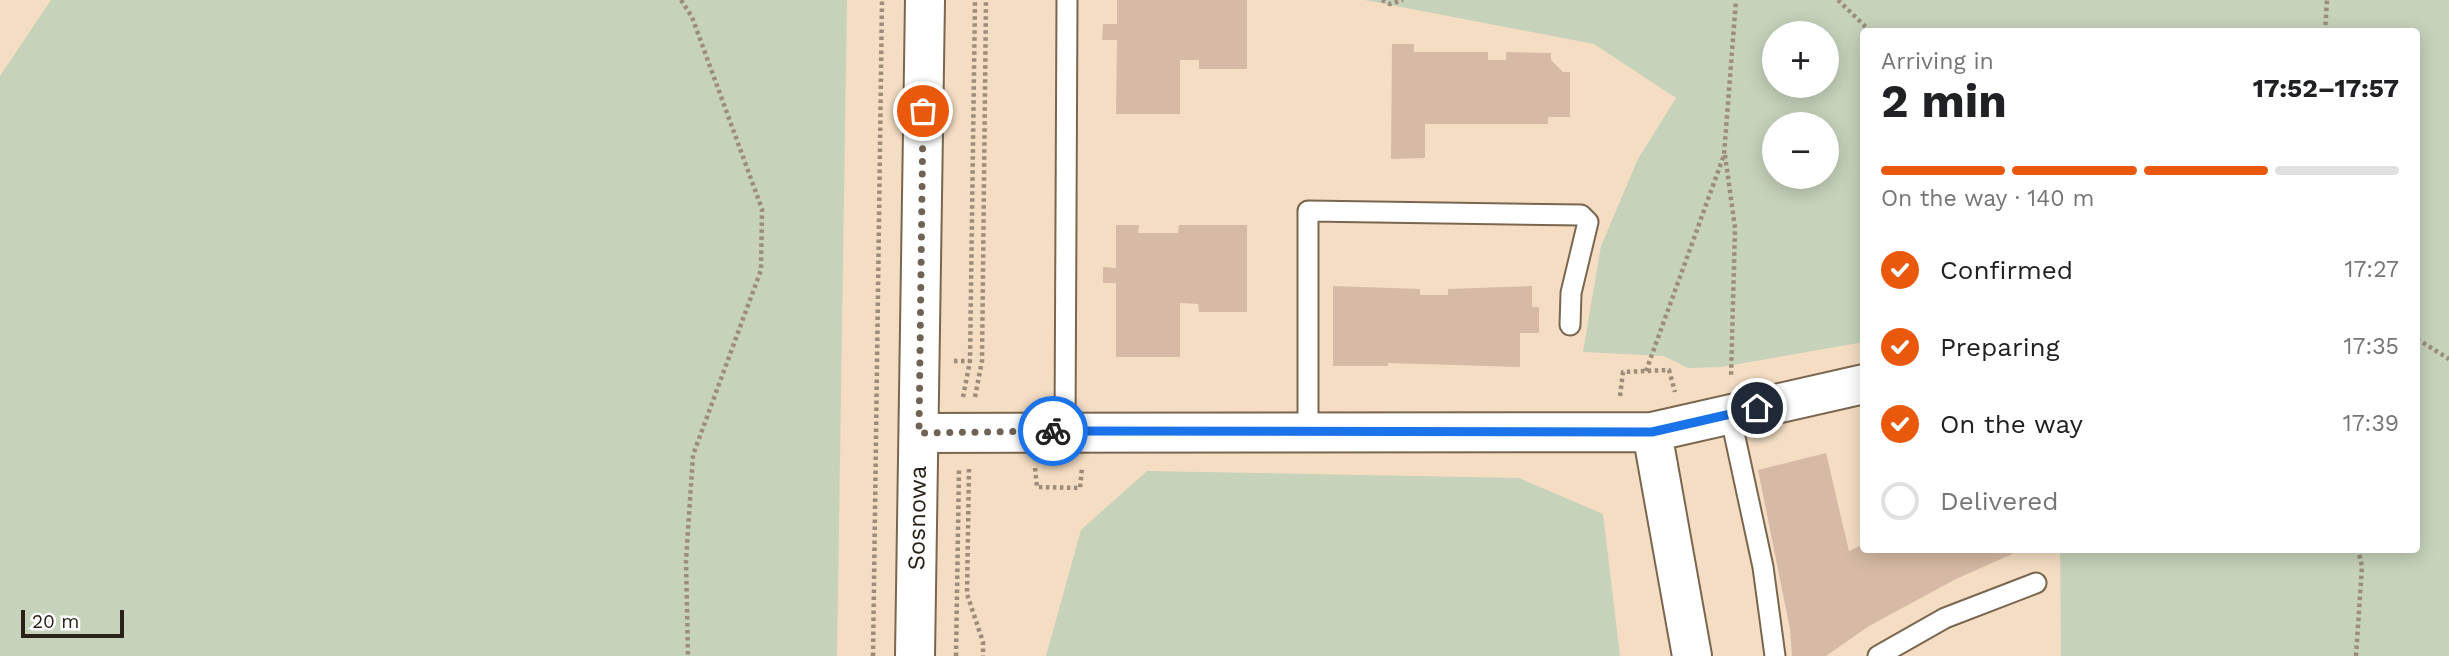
<!DOCTYPE html>
<html lang="en">
<head>
<meta charset="utf-8">
<style>
	:root { --surface:#fff; --page:#f2f2f2; --text:#202124; --muted:#757577; --line:#e0e0e0; --accent:#ea580c }
	body { margin:0; font-family:"Work Sans",sans-serif; background:var(--page); color:var(--text); height:100vh; display:flex; flex-direction:column; font-size:26px; white-space:nowrap }
	* { box-sizing:border-box; margin:0 }
	p { font-size:23px; color:var(--muted) }
	.icon { flex:none; width:38px; height:38px; fill:none; stroke:currentColor; stroke-width:2; stroke-linecap:round; stroke-linejoin:round }
	.map { position:relative; flex:1; overflow:hidden }
	.sheet { position:absolute; left:1860px; top:28px; width:560px; height:525px; display:flex; flex-direction:column; background:var(--surface); border-radius:7px; box-shadow:0 4px 18px #0003 }
	.sheet>* { flex:none }
	.controls { position:absolute; left:1762px; top:21px; display:grid; gap:14px }
	.controls a { display:grid; place-items:center; width:77px; height:77px; border-radius:50%; background:var(--surface); box-shadow:0 4px 18px #0003; font-size:35px }
	.scale { position:absolute; left:21px; bottom:18px; width:103px; box-sizing:border-box; padding-left:7px; border:4px solid #2a2218; border-top:0; font-size:19px; line-height:24px; white-space:nowrap; color:#2a2218; -webkit-text-stroke:5px #fff; paint-order:stroke }
	.pin { position:absolute; display:grid; place-items:center; width:60px; height:60px; color:#fff; margin:-30px; border:4px solid #fff; border-radius:50%; box-shadow:0 2px 7px #0007 }
	.courier { position:absolute; display:grid; place-items:center; width:70px; height:70px; margin:-35px; border:5px solid #1a73e8; border-radius:50%; background:#fff; color:#222; box-shadow:0 2px 9px #0007 }
	.overview em { font-style:normal; font-weight:700 }
	.overview div { display:flex; flex-direction:column-reverse }
	.overview { display:flex; align-items:center; justify-content:space-between; height:119px; padding:0 21px }
	h1 { font-size:46px; font-weight:700; line-height:52px }
	.bar { display:grid; grid-template-columns:repeat(4,1fr); gap:10px 7px; align-content:center; height:84px; padding:0 21px }
	.bar i { height:9px; border-radius:5px; background:var(--line) }
	.bar .current { background:var(--accent) }
	.bar p { grid-column:span 4 }
	ol { padding:0 21px; list-style:none }
	li { display:flex; align-items:center; gap:21px; height:77px }
	li p { margin-inline-start:auto }
	li .icon { padding:7px; border-radius:50%; background:var(--accent); color:#fff; stroke-width:4 }
	li:last-child { color:var(--muted) }
	li i { width:38px; height:38px; border:4px solid var(--line); border-radius:50% }
	.map>svg:first-child { display:block }
	.green { fill:#c6d2ba; fill-rule:evenodd }
	.building { fill:#d6baa5 }
	.lines { fill:none; stroke-linecap:round; stroke-linejoin:round }
	.service-casing { stroke:#7a664f; stroke-width:23 }
	.minor-casing { stroke:#7a664f; stroke-width:42 }
	.tertiary-casing { stroke:#7a664f; stroke-width:42 }
	.path { stroke:#9c8c79; stroke-width:4.5; stroke-dasharray:3.5 3.5; stroke-linecap:butt }
	.service { stroke:#fff; stroke-width:19 }
	.minor { stroke:#fff; stroke-width:38 }
	.tertiary { stroke:#fff; stroke-width:38 }
	.done { stroke:#716354; stroke-width:7; stroke-dasharray:0 12.6 }
	.route { stroke:#1a73e8; stroke-width:9 }
	.labels { text-anchor:middle; stroke-width:5; stroke-linejoin:round; paint-order:stroke }
	.street-label { font-size:24px; fill:#2a2218; stroke:#fff }
</style>
</head>
<body>
<div class="map">
<svg width="2449" height="656" viewBox="0 0 2449 656">
	<rect width="100%" height="100%" fill="#f4ddc3"/>
	<path class="green" d="M51 0H847L837 656H0V76Z
		M1365 0H2449V656H2061L2060 550H2417V32H1864V342L1721 367 1688 368 1664 356 1583 352 1601 246 1638 159 1676 98 1594 44ZM1774 33H1827V86H1774ZM1774 124H1827V177H1774Z
		M1147 471 1519 478 1603 514 1620 656H1046L1081 530Z"/>
	<path class="building" d="M1117 0H1247V69H1199V60H1180V114H1116L1117 40H1102L1103 24H1117Z
		M1392 44H1414V52H1488V60H1506V52L1551 53V60L1563 72H1570V117H1548V124H1425V158L1391 159Z
		M1116 225H1139L1138 233H1178L1179 225H1247V312H1199L1198 304 1180 303V357H1116V283H1103V267L1116 268Z
		M1333 286 1420 289V295H1448V289L1532 286V307H1539V333H1520V367L1388 363V366H1333Z
		M1826 453 1849 551 1864 544V550H2021L1956 579 1869 626 1826 656H1792L1790 629 1758 470Z"/>
	<g class="lines">
		<g class="service-casing">
			<path id="service" d="M1730 414 1763 567 1775 656
				M1065 430 1067 0
				M1308 431V211L1581 215 1588 222 1571 293 1570 325
				M1878 656 1945 618 2036 583"/>
		</g>
		<g class="minor-casing">
			<path id="minor" d="M1652 432 1692 656
				M919 433 1652 432 1864 384"/>
		</g>
		<g class="tertiary-casing">
			<g id="tertiary">
				<path id="s1" d="M915 656 925 0"/>
			</g>
		</g>
		<path class="path" d="M681 0 692 17 762 209 761 270 693 455 686 561 688 656
			M1382 0 1390 4 1403 0
			M1838 0 1871 32
			M2325 32 2327 0
			M1725 155 1735 228 1731 377
			M2417 339 2449 359
			M954 361H970
			M1646 371 1724 155 1736 0
			M1620 396 1623 372 1669 370 1675 392
			M963 397 970 361 975 0
			M975 397 982 361 986 0
			M1035 468 1037 487 1080 488 1082 468
			M969 469 967 594 983 642V656
			M873 656 882 0
			M956 656 959 469
			M2356 656 2362 566 2358 550"/>
		<use href="#service" class="service"/>
		<use href="#minor" class="minor"/>
		<use href="#tertiary" class="tertiary"/>
	</g>
	<g class="lines">
		<path class="done" d="M923 111 919 433 1053 431"/>
		<path class="route" d="M1053 431 1652 432 1757 408"/>
	</g>
	<g class="labels">
		<g class="street-label">
			<text dy="8" stroke="none"><textPath href="#s1" startOffset="138">Sosnowa</textPath></text>
		</g>
	</g>
</svg>
<div class="controls">
<a>+</a>
<a>−</a>
</div>
<div class="scale">20 m</div>
<div class="pin" style="left:923px;top:111px;background:#ea580c"><svg class="icon" aria-label="bag" viewBox="0 0 24 24"><path d="M5 8h14l-1 12H6zM9 8a3 3 0 0 1 6 0"/></svg></div>
<div class="pin" style="left:1757px;top:408px;background:#1f2937"><svg class="icon" aria-label="home" viewBox="0 0 24 24"><path d="M3 11l9-7 9 7M6 9v11h12V9"/></svg></div>
<div class="courier" style="left:1053px;top:431px"><svg class="icon" aria-label="bike" viewBox="0 0 24 24"><circle cx="6" cy="16" r="4"/><circle cx="18" cy="16" r="4"/><path d="M6 16l4-8h5l3 8M10 8l3 8H6M13 5h3"/></svg></div>
<section class="sheet">
<div class="overview"><div><h1>2 min</h1><p>Arriving in</p></div><em>17:52–17:57</em></div>
<div class="bar"><i class="current"></i><i class="current"></i><i class="current"></i><i></i><p>On the way · 140 m</p></div>
<ol>
<li><svg class="icon" aria-label="check" viewBox="0 0 24 24"><path d="M5 12l5 5 9-10"/></svg>Confirmed<p>17:27</p></li>
<li><svg class="icon" aria-label="check" viewBox="0 0 24 24"><path d="M5 12l5 5 9-10"/></svg>Preparing<p>17:35</p></li>
<li><svg class="icon" aria-label="check" viewBox="0 0 24 24"><path d="M5 12l5 5 9-10"/></svg>On the way<p>17:39</p></li>
<li><i></i>Delivered</li>
</ol>
</section>
</div>
</body>
</html>
